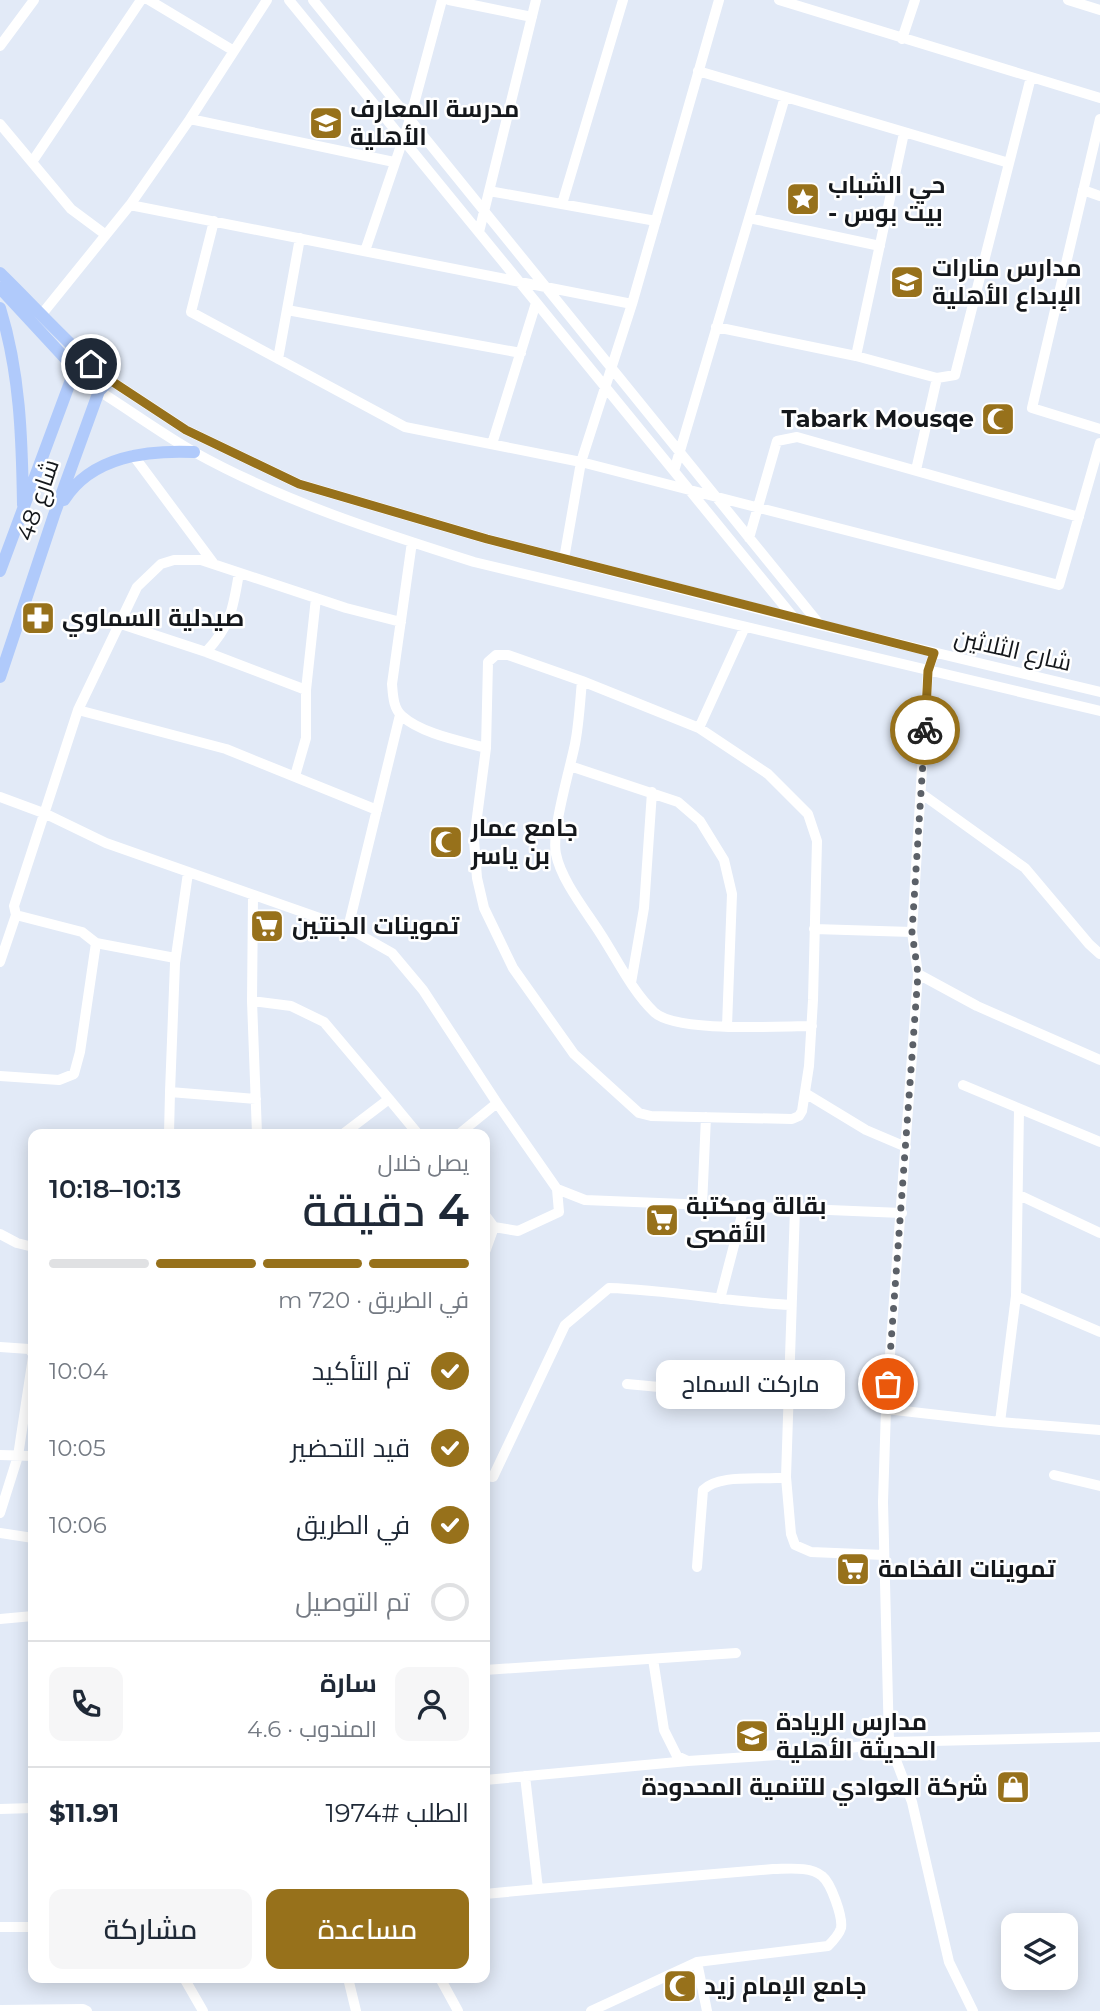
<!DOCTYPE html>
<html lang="ar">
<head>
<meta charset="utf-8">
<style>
	:root { --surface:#fff; --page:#f6f6f7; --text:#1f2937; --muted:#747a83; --line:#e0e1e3; --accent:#97711b }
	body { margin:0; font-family:Montserrat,Cairo,sans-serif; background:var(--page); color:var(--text); direction:rtl; height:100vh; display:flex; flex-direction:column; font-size:26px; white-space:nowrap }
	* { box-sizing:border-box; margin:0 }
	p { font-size:23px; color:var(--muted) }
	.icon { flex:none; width:38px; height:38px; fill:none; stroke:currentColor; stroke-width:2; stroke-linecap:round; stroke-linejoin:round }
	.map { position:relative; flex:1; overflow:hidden; direction:ltr }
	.sheet { position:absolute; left:28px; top:1129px; width:462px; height:854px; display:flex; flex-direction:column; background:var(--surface); border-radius:14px; box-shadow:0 4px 18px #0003; direction:rtl }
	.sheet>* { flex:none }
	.controls { position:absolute; left:1001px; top:1913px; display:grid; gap:14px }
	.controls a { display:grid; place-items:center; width:77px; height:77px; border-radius:14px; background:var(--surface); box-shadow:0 4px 18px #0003; font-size:35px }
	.pin { position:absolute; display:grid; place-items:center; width:60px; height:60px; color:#fff; margin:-30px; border:4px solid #fff; border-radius:50%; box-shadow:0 2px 7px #0007 }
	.courier { position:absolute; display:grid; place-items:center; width:70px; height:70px; margin:-35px; border:5px solid #97711b; border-radius:50%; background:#fff; color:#222; box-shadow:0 2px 9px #0007 }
	.bubble { position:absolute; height:49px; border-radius:14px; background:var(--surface); box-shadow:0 4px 18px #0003; font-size:23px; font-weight:600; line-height:49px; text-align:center; direction:rtl }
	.head em { font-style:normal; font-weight:600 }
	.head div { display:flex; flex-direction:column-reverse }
	.head { display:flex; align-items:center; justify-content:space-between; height:119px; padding:0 21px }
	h1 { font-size:46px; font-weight:600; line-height:52px }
	.bar { display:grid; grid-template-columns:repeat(4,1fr); gap:10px 7px; align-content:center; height:84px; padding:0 21px }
	.bar i { height:9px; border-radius:5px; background:var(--line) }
	.bar .selected { background:var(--accent) }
	.bar p { grid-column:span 4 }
	.line { display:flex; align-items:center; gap:18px; padding:0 21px; border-top:2px solid var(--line) }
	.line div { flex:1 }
	.round { display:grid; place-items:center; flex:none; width:74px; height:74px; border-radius:14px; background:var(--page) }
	ol { padding:0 21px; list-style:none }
	li { display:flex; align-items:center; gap:21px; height:77px }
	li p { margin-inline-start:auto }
	li .icon { padding:7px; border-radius:50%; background:var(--accent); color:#fff; stroke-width:4 }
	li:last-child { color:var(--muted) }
	li i { width:38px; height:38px; border:4px solid var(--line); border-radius:50% }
	.action { display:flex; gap:14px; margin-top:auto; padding:14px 21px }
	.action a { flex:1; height:80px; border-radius:14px; background:var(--accent); color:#fff; font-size:28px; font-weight:600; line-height:80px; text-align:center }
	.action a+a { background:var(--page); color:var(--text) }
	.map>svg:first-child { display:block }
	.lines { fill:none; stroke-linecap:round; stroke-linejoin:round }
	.minor { stroke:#fff; stroke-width:10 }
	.major { stroke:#b0cafb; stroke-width:12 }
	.done { stroke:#5c6168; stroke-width:7; stroke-dasharray:0 12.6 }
	.route { stroke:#97711b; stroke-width:9 }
	.labels { text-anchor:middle; stroke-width:5; stroke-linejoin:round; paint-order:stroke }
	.poi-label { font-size:24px; font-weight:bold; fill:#14171b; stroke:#fff; text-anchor:start }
	.street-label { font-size:24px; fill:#14171b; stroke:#fff }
</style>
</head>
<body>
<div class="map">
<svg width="1100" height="2011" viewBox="0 0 1100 2011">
	<rect width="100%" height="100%" fill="#e2eaf7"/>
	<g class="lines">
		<path class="minor" d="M149 0 234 51
			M289 0 794 618
			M313 0 820 625
			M449 0 532 17
			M779 0 1100 98
			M1068 0 1100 10
			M902 39 915 0
			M0 46 34 0
			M698 71 1009 163
			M190 119 394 162
			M1100 119 1032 408 1100 429
			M0 124 71 209 106 235
			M32 162 141 0
			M1083 190 1100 196
			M489 191 656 221
			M562 204 623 0
			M130 205 632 304
			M749 218 880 246
			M214 221 191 312 405 427 581 462 1059 585 1100 443
			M479 232 536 0
			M365 251 410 119 442 0
			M287 310 521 353
			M42 314 130 205 190 119 267 0
			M716 327 856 356 937 378 955 375 1031 77
			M856 356 904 133
			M278 359 300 238
			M110 380 186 430 299 484 487 539 820 625 1100 692
			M99 391C131 411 162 434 194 452 282 501 379 532 474 562L1100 711
			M492 444 536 303
			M133 455 214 564
			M916 470 937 378
			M674 471 785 97
			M749 538 777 441 797 437 1079 517
			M412 542 392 684C393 695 393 708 402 716 422 734 461 741 486 748
			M564 559 581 462 632 304 719 0
			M118 623 206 652 306 690
			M206 652C231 625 233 609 239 573
			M934 653 928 671 912 932 918 974 886 1409 883 1502 889 1742 912 1802 949 1962 973 2011
			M496 655H508L582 681 699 728 768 774 808 814 817 841 813 1000 809 1066 802 1111 799 1116 792 1119 651 1116 639 1113 574 1054 513 968 484 908 477 878 474 840 486 748 488 662Z
			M582 681C580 702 579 724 575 744 570 769 551 832 556 854 561 880 586 911 600 933 617 959 632 991 654 1012 676 1033 779 1026 812 1026
			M78 710 226 749 377 810
			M699 728 745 627
			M570 766 678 802 700 821 724 860 732 894 727 1026
			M295 776 306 738V690L316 598
			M922 794 1025 868 1089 944 1100 954
			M0 797 46 814 106 843 348 928 392 953 423 990 497 1103 557 1189 559 1212 518 1231 494 1227
			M188 873 175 963 170 1092 256 1099
			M253 896 252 1001 257 1134
			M348 928 400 715
			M814 929 912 932
			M96 943 175 958
			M0 962 16 915
			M918 974 977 1006 1100 1060
			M631 983 644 908 652 792
			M252 1001 291 1006 324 1022 389 1099
			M0 1076 59 1080 74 1074 80 1052 96 943 82 932 16 915 14 906 78 710 137 587 161 564 174 560H201L346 608 401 622
			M963 1085 1100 1142
			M805 1093 866 1130 906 1147
			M169 1134 170 1092
			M343 1134 389 1099 418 1134
			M459 1134 497 1103
			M557 1189 585 1200 902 1213
			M1019 1195 1100 1233
			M702 1206 706 1117
			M795 1208 786 1477 791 1534 795 1545 811 1552 884 1555
			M485 1215 494 1227 485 1252
			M0 1234 17 1243 33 1247
			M1016 1296 1100 1332
			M720 1299 744 1207
			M0 1347 29 1349 33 1354
			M627 1384 788 1399
			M886 1409 1000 1422 1100 1430
			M1000 1422 1016 1296 1019 1110
			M0 1455 33 1456
			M1054 1475 1100 1486
			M485 1476 493 1477 565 1325 609 1288C670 1290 730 1302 791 1305
			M0 1513 18 1456 33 1357
			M0 1533 33 1538
			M697 1567 703 1490C720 1473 762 1481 786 1477
			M0 1619 33 1616
			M653 1659 664 1730 677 1756 688 1761 824 1752 889 1742 1100 1737
			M485 1670 736 1653
			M485 1780 688 1761
			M0 1809 33 1808
			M538 1889 773 1869C788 1869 810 1866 822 1876 831 1883 843 1917 841 1928 839 1935 833 1941 828 1946L697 1962 591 2011
			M485 1894 538 1889 525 1776
			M0 1927H33
			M697 1962 707 2011
			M184 1978 203 2011
			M348 1978 356 2011
			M440 1978 458 2011
			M0 2010 83 2009 87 2011"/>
		<path class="major" d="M0 273C37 309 70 347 110 380L99 391 54 515 0 677
			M0 288 75 369 99 391
			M0 308C20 372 22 438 23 505
			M64 500C92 456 147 450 194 452
			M0 571 75 369 73 349"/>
	</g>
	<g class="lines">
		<path class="done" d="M888 1384 918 974 912 932 925 730"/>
		<path class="route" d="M91 364 110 380 186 430 299 484 487 539 934 653 928 671 925 730"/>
	</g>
	<defs>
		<g id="school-square" transform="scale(1.75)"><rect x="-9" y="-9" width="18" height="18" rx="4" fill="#97711b" stroke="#fff"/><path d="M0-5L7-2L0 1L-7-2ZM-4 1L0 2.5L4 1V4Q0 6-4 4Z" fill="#fff"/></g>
		<g id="sight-square" transform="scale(1.75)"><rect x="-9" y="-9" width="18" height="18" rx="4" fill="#97711b" stroke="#fff"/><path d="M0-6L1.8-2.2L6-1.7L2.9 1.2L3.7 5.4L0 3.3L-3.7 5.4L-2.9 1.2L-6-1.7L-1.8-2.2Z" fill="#fff"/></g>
		<g id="mosque-square" transform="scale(1.75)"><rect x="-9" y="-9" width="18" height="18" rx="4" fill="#97711b" stroke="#fff"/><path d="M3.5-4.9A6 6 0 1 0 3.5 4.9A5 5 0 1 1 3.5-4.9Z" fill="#fff"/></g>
		<g id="pharmacy-square" transform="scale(1.75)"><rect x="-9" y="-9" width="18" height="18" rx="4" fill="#97711b" stroke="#fff"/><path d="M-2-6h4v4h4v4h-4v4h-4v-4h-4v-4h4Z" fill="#fff"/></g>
		<g id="supermarket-square" transform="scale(1.75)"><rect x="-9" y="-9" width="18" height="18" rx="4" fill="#97711b" stroke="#fff"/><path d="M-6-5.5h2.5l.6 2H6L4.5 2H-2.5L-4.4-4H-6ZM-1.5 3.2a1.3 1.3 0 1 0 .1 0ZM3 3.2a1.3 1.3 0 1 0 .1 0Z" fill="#fff"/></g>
		<g id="shop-square" transform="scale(1.75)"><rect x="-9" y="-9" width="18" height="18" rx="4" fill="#97711b" stroke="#fff"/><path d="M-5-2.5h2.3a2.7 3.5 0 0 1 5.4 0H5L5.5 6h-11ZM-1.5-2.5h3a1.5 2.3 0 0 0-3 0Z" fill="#fff"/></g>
	</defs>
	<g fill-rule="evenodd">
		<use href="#school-square" x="326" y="123"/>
		<use href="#sight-square" x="803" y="199"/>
		<use href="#school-square" x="907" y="282"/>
		<use href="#mosque-square" x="998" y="419"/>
		<use href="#pharmacy-square" x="38" y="618"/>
		<use href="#mosque-square" x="446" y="842"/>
		<use href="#supermarket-square" x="267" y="926"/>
		<use href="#supermarket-square" x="662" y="1220"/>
		<use href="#supermarket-square" x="853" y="1569"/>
		<use href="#school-square" x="752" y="1736"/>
		<use href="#shop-square" x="1013" y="1787"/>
		<use href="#mosque-square" x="680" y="1986"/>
	</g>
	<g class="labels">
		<g class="poi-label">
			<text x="350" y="117">مدرسة المعارف<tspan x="350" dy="28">الأهلية</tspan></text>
			<text x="828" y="193">حي الشباب<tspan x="828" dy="28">- بيت بوس</tspan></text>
			<text x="932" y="276">مدارس منارات<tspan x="932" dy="28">الإبداع الأهلية</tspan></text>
			<text x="974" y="427" text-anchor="end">Tabark Mousqe</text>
			<text x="62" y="626">صيدلية السماوي</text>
			<text x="471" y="836">جامع عمار<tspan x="471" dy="28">بن ياسر</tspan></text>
			<text x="292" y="934">تموينات الجنتين</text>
			<text x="686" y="1214">بقالة ومكتبة<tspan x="686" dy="28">الأقصى</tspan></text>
			<text x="878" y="1577">تموينات الفخامة</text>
			<text x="776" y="1730">مدارس الريادة<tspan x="776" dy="28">الحديثة الأهلية</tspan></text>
			<text x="988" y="1795" text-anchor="end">شركة العوادي للتنمية المحدودة</text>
			<text x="704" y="1994">جامع الإمام زيد</text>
		</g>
		<g class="street-label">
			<text transform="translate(38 500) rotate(-71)" y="8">شارع 48</text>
			<text transform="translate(1013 650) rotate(13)" y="8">شارع الثلاثين</text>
		</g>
	</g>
</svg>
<div class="controls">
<a><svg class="icon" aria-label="layers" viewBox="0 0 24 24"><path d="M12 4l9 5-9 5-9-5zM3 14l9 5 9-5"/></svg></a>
</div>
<div class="pin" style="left:888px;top:1384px;background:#ea580c"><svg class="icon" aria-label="bag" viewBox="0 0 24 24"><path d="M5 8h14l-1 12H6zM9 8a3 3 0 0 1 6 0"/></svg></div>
<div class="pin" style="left:91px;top:364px;background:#1f2937"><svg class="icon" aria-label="home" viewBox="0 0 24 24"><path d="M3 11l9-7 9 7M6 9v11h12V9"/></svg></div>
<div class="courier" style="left:925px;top:730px"><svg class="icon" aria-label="bike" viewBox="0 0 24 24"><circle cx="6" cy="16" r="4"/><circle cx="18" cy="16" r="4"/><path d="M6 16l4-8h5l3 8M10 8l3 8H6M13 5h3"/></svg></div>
<div class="bubble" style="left:656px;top:1360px;width:189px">ماركت السماح</div>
<section class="sheet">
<div class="head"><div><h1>4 دقيقة</h1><p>يصل خلال</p></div><em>10:13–10:18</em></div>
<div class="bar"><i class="selected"></i><i class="selected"></i><i class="selected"></i><i></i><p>في الطريق · 720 m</p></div>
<ol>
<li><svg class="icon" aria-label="check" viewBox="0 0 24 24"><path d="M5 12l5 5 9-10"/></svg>تم التأكيد<p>10:04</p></li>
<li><svg class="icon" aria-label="check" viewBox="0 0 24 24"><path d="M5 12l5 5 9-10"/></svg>قيد التحضير<p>10:05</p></li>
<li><svg class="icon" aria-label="check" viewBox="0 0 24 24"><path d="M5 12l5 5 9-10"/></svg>في الطريق<p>10:06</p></li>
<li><i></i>تم التوصيل</li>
</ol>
<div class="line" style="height:126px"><a class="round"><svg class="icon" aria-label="person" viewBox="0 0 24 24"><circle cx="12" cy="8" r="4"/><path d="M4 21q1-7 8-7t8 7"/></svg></a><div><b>سارة</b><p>المندوب · 4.6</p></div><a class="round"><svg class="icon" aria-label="phone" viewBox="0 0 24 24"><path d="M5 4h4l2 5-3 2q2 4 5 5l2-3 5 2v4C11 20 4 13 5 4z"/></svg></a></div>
<div class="line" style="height:91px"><div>الطلب #1974</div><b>$11.91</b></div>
<div class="action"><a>مساعدة</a><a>مشاركة</a></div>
</section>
</div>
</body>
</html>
